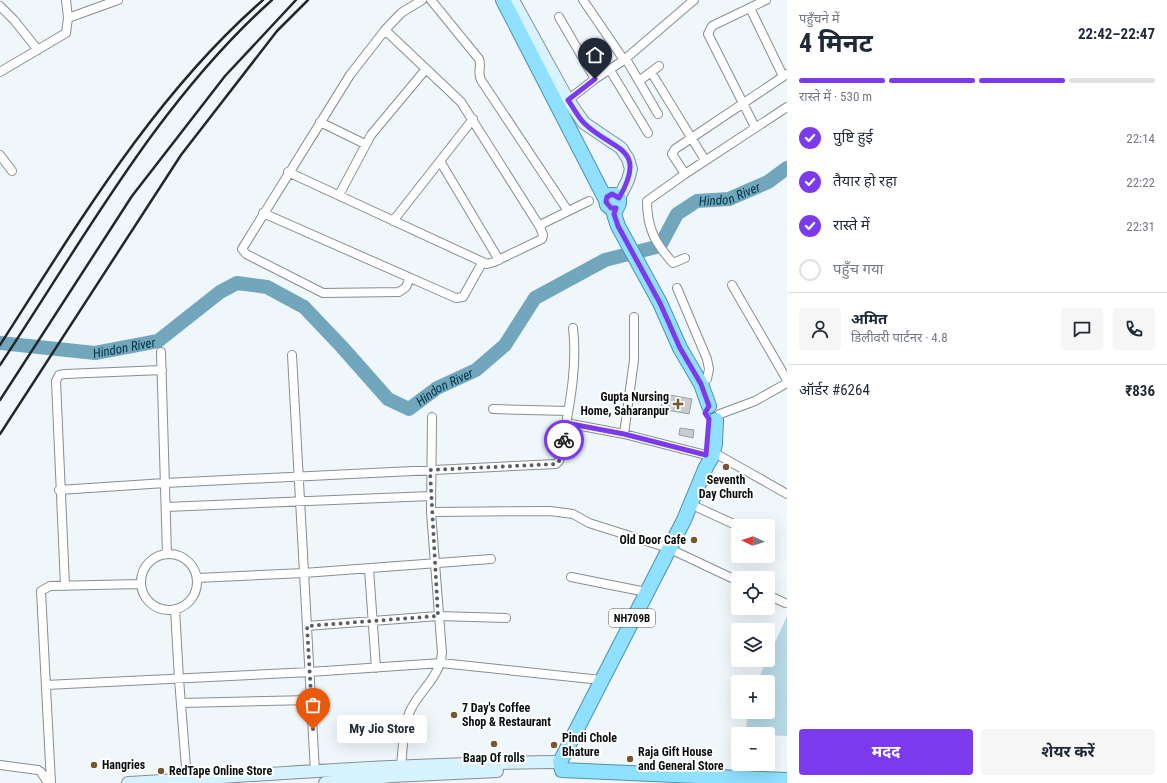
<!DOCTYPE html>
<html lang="hi">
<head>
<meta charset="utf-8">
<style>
	:root { --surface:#fff; --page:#f6f6f7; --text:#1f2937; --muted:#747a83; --line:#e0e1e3; --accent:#7c3aed }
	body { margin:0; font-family:"Roboto Condensed","Noto Sans Devanagari",sans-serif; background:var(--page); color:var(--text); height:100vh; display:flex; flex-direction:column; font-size:15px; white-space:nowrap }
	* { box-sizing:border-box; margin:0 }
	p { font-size:13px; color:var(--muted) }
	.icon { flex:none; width:22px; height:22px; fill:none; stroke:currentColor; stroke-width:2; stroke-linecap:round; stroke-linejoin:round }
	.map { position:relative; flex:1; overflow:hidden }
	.drawer { display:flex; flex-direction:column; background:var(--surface); width:380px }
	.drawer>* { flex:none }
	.needle { width:26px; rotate:274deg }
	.controls { position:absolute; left:731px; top:519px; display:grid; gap:8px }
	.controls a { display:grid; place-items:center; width:44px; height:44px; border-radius:4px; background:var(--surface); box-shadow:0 4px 16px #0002; font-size:20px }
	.pin { position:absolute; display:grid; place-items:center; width:34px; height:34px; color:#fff; margin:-41px -17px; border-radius:50% 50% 50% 0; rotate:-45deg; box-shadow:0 0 4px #0007 }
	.pin .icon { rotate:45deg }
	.courier { position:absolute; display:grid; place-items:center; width:40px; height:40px; margin:-20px; border:3px solid #7c3aed; border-radius:50%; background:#fff; color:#222; box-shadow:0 1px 5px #0007 }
	.bubble { position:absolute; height:28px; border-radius:4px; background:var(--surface); box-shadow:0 4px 16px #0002; font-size:13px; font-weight:700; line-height:28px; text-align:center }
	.summary em { font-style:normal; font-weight:700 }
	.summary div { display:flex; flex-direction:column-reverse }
	.summary { display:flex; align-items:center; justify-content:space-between; height:68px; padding:0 12px }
	h1 { font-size:26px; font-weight:700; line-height:30px }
	.bar { display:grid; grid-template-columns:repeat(4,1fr); gap:6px 4px; align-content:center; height:48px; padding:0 12px }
	.bar i { height:5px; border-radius:3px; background:var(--line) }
	.bar .on { background:var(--accent) }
	.bar p { grid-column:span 4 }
	.line { display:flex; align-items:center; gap:10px; padding:0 12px; border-top:1px solid var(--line) }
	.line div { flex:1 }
	.round { display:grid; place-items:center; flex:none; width:42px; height:42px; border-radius:4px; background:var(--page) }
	ol { padding:0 12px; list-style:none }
	li { display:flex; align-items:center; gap:12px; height:44px }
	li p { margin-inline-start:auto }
	li .icon { padding:4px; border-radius:50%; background:var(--accent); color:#fff; stroke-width:4 }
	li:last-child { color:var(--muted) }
	li i { width:22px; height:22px; border:2px solid var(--line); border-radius:50% }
	.primary-button { display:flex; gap:8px; margin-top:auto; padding:8px 12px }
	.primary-button a { flex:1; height:46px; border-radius:4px; background:var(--accent); color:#fff; font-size:16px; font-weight:700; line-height:46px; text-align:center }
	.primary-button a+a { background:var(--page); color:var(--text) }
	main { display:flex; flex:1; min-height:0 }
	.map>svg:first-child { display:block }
	.green { fill:#b6d9e8 }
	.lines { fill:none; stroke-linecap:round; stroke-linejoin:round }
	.river { stroke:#71a6bc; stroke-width:14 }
	.building { fill:#c5cdd0; stroke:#99a0a3 }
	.minor-casing { stroke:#878e91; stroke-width:10 }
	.secondary-casing { stroke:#878e91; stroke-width:14 }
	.trunk-casing { stroke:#5091ab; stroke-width:16 }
	.minor { stroke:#fff; stroke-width:8 }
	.secondary { stroke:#d6f3ff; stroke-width:12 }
	.trunk { stroke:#90e0ff; stroke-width:14 }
	.rail { stroke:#232728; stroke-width:2.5 }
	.done { stroke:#5a5f61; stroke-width:4; stroke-dasharray:0 7.2 }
	.route { stroke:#7c3aed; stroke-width:5 }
	.poi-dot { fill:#76582c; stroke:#fff; stroke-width:1.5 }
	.labels { text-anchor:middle; stroke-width:4; stroke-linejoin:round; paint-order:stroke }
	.shield { fill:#fff; stroke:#545656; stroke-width:1 }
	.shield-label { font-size:11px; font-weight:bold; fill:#0a0d0e }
	.poi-label { font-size:12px; font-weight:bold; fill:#0a0d0e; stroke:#fff; text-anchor:start }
	.water-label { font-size:13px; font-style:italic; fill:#003343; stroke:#fff }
</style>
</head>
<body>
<main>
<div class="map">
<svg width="787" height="783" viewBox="0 0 787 783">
	<rect width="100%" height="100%" fill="#eff7fa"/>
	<path class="green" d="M787 616V736L745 734 748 712H768V682H757Z"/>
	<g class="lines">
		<path class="river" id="s1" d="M0 343 95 353 158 341 220 292 237 283 267 287 304 307 342 347 388 399 409 409 437 388 476 370 505 345 535 298 605 260 660 246 677 214 697 201 729 199 768 182 787 168"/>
	</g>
	<path class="building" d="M664 394 692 399 689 414 661 409Z
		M680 428 694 430 693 438 679 435Z"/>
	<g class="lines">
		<g class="minor-casing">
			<path id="minor" d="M431 0 479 59C482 66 477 72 481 80L568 211
				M583 0 624 60
				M0 6 14 20 38 50
				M750 8 783 76
				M559 17 595 79
				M68 18 118 0
				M385 30 461 102 540 227
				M626 59 658 114
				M610 70 648 133
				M0 72 66 33 68 18 66 0
				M651 72 705 160
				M639 81 659 66
				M568 100 595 79 624 60 694 0
				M320 122 365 144
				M755 127 708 34 712 26 766 0
				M0 155 12 171
				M440 161 499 260
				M288 172 487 264 494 262 542 239 543 235 540 227 544 223 589 201
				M685 174 672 154 675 149 787 74
				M339 195 371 135 426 69
				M263 213 456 298 463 297 482 263
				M393 221 473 119
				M685 258 673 263C655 243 647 228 647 201L685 174 787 107
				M410 278 406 287 399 292 323 293 246 254 242 249 350 75 385 30 401 13 422 0
				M732 285 787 380
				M677 288 707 359 709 369 707 379
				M161 352 167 554
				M292 355 315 772
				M493 409 568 411
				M720 414 755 401 787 383
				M566 423 624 434 706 455
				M624 434 634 360V317
				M713 452 787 494
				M59 490 165 483 556 464 559 461 561 453C568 411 578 370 573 328
				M690 504 738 526
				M166 507 431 496
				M431 512 550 511 573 514 589 523 668 548 738 581
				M141 582a28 28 0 1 1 56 0a28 28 0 1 1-56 0Z
				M369 569 376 668
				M571 577 646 592
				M197 578 304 573 491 559
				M65 586 56 381 59 375 65 374 162 370
				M768 595 785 603
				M175 609 179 679 187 780
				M307 626 438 616 506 618
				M46 685 310 672 441 663 601 680
				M181 703 312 700
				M0 765 38 770 41 772 48 783
				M401 766C403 747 403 728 410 711 420 690 440 677 442 653L431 512 432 417
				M51 783 41 591 50 586 141 584"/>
		</g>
		<g class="secondary-casing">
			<path id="secondary" d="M513 0 568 100 584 123 621 148 628 159 631 169 628 180 619 198
				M128 783C272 774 416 763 560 762
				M325 783 392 776 497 771"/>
		</g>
		<g class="trunk-casing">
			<path id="trunk" d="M503 0 606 200
				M616 208H611L607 205 606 200 609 195H615L619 198V203L614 214 618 226 660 303 680 348 701 384 709 406
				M716 420 715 444 712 457 706 467 684 520 560 762 562 770 787 780"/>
		</g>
		<use href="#minor" class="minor"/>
		<use href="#secondary" class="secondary"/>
		<use href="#trunk" class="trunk"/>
		<path class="rail" d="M0 345C78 224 153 96 263 0
			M0 365C84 239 158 102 272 0
			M0 400 132 196 225 76 296 0
			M0 434 181 155 277 31 308 0"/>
	</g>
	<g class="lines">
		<path class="done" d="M313 729 307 626 438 616 430 470 556 464 559 461 564 440"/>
		<path class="route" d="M564 440 566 423 624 434 706 455 709 419 705 413 709 406 701 384 680 348 660 303 618 226 614 214 616 208H611L606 202 607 197 612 194 619 198C649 146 612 151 584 123 578 117 573 107 568 100L595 79"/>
	</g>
	<g class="poi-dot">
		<path d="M676 398h4v4h4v4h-4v4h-4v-4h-4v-4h4z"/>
		<circle cx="726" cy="467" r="4"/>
		<circle cx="694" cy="540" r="4"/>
		<circle cx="454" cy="715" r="4"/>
		<circle cx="494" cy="744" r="4"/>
		<circle cx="554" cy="745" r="4"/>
		<circle cx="630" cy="759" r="4"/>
		<circle cx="94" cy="765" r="4"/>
		<circle cx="161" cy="771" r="4"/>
	</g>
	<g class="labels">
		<rect class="shield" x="609" y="609" width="46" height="18" rx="3"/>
		<g class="shield-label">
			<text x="632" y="622">NH709B</text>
		</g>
		<g class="poi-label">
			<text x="669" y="401" text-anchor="end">Gupta Nursing<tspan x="669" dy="14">Home, Saharanpur</tspan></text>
			<text x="726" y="484" text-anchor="middle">Seventh<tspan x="726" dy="14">Day Church</tspan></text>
			<text x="686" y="544" text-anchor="end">Old Door Cafe</text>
			<text x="462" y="712">7 Day's Coffee<tspan x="462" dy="14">Shop &amp; Restaurant</tspan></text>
			<text x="562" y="742">Pindi Chole<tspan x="562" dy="14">Bhature</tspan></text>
			<text x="638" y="756">Raja Gift House<tspan x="638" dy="14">and General Store</tspan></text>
			<text x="494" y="762" text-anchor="middle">Baap Of rolls</text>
			<text x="102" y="769">Hangries</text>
			<text x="169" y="775">RedTape Online Store</text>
		</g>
		<g class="water-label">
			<text dy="5" stroke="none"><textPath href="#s1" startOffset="880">Hindon River</textPath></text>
			<text dy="5" stroke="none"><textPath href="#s1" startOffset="125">Hindon River</textPath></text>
			<text dy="5" stroke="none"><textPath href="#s1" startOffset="520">Hindon River</textPath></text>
		</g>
	</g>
</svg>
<div class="controls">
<a><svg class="needle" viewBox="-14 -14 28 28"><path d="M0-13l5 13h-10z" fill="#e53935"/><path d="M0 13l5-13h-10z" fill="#747a83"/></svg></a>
<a><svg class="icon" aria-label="locate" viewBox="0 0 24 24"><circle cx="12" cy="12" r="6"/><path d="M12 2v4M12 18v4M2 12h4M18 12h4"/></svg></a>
<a><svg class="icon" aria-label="layers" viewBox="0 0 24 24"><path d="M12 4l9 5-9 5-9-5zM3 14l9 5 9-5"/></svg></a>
<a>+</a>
<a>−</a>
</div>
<div class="pin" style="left:313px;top:729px;background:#ea580c"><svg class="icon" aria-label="bag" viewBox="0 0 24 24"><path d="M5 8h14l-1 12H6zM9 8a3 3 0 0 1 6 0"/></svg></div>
<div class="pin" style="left:595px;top:79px;background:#1f2937"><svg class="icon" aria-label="home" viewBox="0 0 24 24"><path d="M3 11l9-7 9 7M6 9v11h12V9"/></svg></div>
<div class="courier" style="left:564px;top:440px"><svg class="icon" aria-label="bike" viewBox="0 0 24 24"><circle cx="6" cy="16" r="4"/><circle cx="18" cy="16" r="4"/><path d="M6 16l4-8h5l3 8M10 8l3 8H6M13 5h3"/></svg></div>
<div class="bubble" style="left:337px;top:715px;width:90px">My Jio Store</div>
</div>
<section class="drawer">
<div class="summary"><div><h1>4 मिनट</h1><p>पहुँचने में</p></div><em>22:42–22:47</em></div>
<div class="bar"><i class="on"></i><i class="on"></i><i class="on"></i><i></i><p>रास्ते में · 530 m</p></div>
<ol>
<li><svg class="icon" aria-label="check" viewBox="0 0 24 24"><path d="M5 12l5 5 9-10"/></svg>पुष्टि हुई<p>22:14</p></li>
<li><svg class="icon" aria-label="check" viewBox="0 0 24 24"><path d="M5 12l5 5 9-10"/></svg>तैयार हो रहा<p>22:22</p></li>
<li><svg class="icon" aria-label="check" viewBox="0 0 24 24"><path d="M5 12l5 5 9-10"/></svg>रास्ते में<p>22:31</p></li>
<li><i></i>पहुँच गया</li>
</ol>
<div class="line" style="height:72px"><a class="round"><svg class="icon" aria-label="person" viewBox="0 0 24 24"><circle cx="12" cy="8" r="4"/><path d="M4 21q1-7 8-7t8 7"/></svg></a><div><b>अमित</b><p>डिलीवरी पार्टनर · 4.8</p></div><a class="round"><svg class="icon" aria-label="chat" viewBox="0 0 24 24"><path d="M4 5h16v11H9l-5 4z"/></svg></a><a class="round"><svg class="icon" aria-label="phone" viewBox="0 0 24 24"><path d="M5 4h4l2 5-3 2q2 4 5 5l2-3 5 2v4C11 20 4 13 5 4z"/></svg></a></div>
<div class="line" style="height:52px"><div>ऑर्डर #6264</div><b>₹836</b></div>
<div class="primary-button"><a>मदद</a><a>शेयर करें</a></div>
</section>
</main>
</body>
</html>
